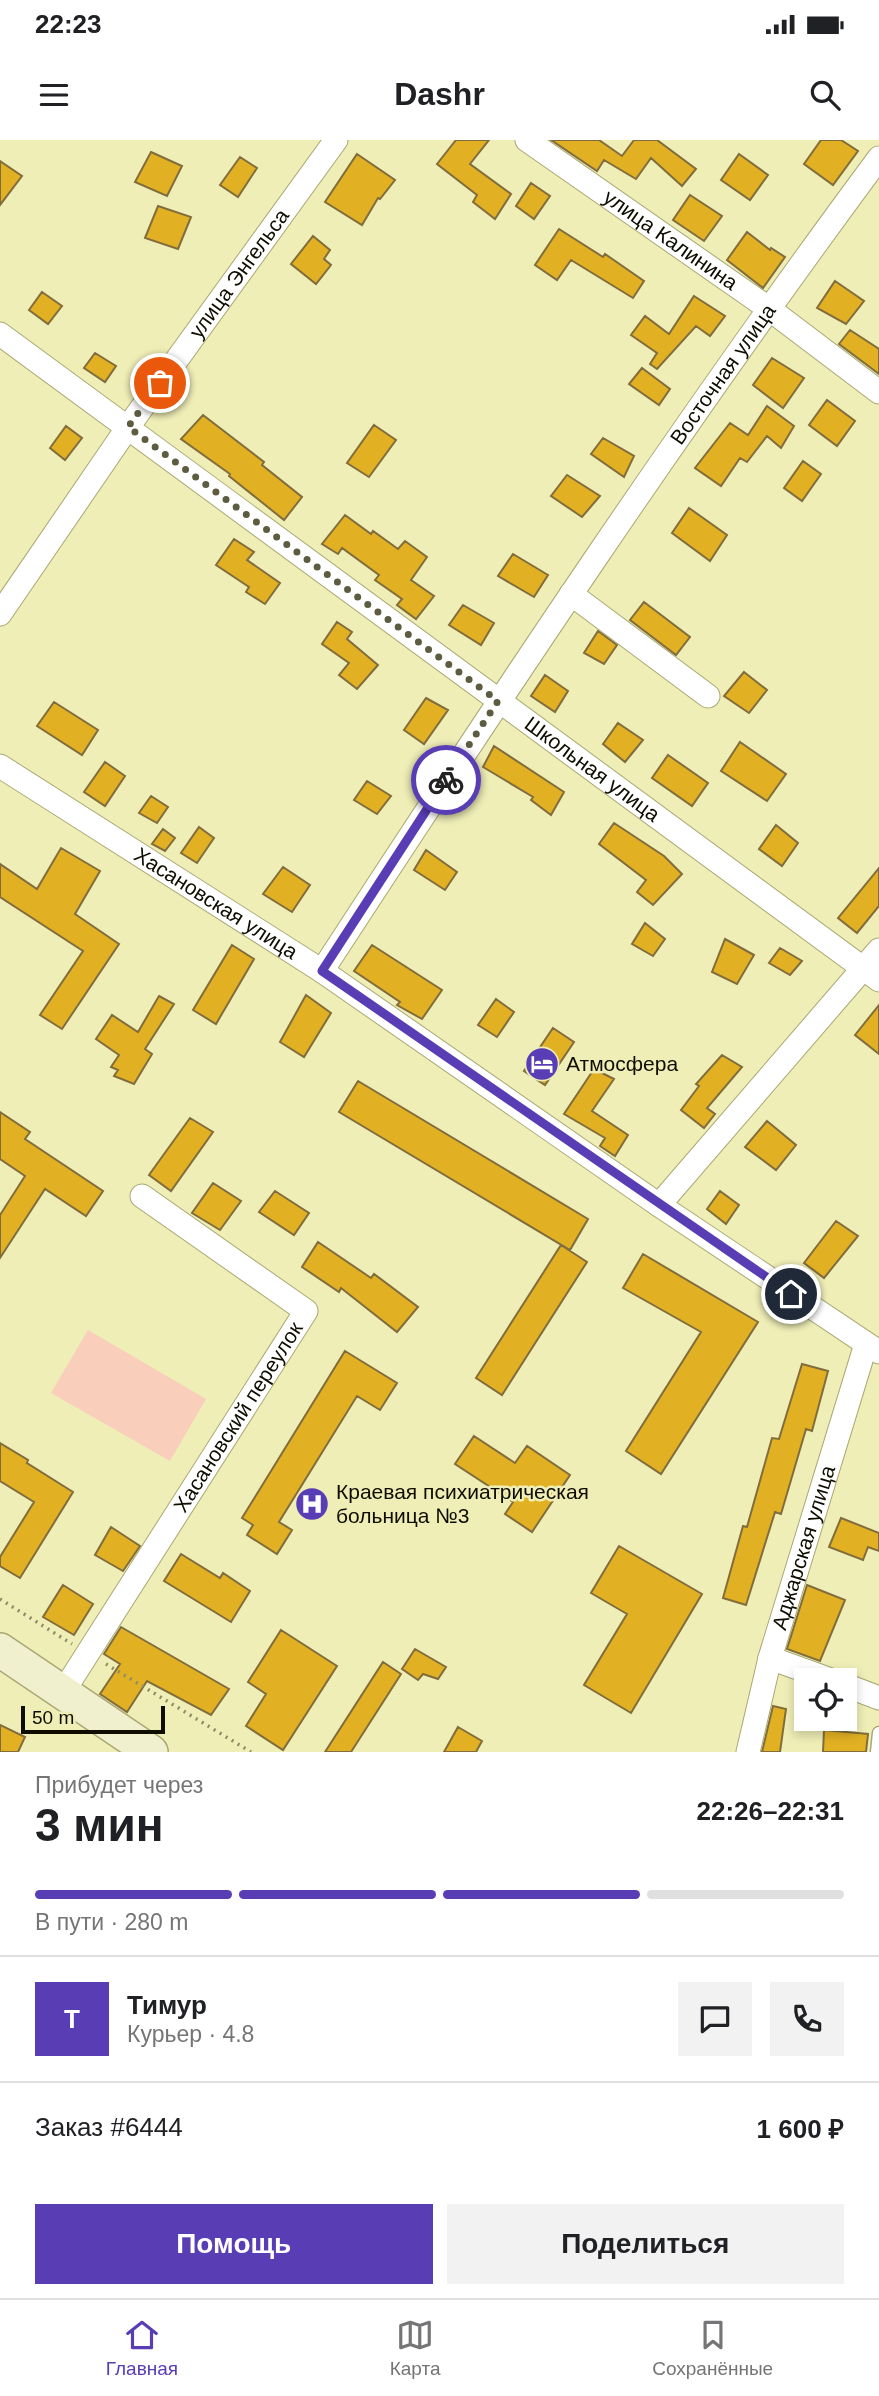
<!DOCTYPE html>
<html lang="ru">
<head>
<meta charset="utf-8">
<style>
	:root { --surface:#fff; --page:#f2f2f2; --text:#202124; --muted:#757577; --line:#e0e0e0; --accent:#583db5 }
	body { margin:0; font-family:Helvetica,sans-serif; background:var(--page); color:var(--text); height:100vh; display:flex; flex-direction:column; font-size:26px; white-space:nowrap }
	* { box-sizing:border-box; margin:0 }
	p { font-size:23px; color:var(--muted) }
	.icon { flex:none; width:38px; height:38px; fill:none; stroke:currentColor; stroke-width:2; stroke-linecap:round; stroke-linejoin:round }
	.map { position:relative; height:1612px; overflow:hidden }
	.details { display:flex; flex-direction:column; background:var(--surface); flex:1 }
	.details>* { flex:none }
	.controls { position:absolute; left:794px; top:1528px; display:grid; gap:14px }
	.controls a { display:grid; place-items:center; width:63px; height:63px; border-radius:0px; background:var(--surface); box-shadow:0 4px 10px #0003; font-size:35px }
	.scale { position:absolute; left:21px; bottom:18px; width:144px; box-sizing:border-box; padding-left:7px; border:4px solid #0e0d00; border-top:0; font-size:19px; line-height:24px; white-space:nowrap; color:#0e0d00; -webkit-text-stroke:5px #efeeb7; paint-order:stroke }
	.pin { position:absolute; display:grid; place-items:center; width:60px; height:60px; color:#fff; margin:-30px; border:4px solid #fff; border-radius:50%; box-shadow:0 2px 7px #0007 }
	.courier { position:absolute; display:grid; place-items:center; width:70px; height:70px; margin:-35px; border:5px solid #583db5; border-radius:50%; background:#fff; color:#222; box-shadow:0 2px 9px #0007 }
	.overview em { font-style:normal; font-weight:700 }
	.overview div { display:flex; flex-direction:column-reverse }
	.overview { display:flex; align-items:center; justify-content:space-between; height:119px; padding:0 35px }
	h1 { font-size:46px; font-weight:700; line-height:52px }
	.bar { display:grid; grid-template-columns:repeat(4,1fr); gap:10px 7px; align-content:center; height:84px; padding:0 35px }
	.bar i { height:9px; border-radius:5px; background:var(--line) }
	.bar .current { background:var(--accent) }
	.bar p { grid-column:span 4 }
	.line { display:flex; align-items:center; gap:18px; padding:0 35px; border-top:2px solid var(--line) }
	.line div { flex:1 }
	.round { display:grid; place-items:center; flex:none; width:74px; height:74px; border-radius:0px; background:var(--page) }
	.cta { display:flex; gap:14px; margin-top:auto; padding:14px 35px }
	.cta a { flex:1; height:80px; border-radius:0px; background:var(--accent); color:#fff; font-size:28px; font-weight:700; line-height:80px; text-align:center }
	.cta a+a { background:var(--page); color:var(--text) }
	.status { display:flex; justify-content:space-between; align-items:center; height:49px; padding:0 35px; background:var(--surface); direction:ltr }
	.status svg { height:19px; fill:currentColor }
	header { display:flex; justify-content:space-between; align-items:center; height:91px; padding:0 35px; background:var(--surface); font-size:32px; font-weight:700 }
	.tabs { display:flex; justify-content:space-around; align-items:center; height:98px; border-top:2px solid var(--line); background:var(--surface); font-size:19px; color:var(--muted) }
	.tabs a { display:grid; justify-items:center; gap:4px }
	.tabs .current { color:var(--accent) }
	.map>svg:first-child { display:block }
	.pitch { fill:#f9ceba }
	.building { fill:#e2b123; stroke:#816d3c; stroke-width:2 }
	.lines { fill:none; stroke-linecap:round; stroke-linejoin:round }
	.service-casing { stroke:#a9a874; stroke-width:15 }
	.minor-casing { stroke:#a9a874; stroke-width:25 }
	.secondary-casing { stroke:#a9a874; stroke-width:36 }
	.path { stroke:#8d8c67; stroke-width:3.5; stroke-dasharray:2 5; stroke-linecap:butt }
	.service { stroke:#fff; stroke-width:12 }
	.minor { stroke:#fff; stroke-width:23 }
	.secondary { stroke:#f1f0ce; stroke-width:33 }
	.done { stroke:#5d5c40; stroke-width:7; stroke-dasharray:0 12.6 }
	.route { stroke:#583db5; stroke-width:9 }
	.labels { text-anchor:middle; stroke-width:5; stroke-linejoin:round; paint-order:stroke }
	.street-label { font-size:21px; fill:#0e0d00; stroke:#efeeb7 }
	.poi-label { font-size:21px; fill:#0e0d00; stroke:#efeeb7; text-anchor:start }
</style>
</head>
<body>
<div class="status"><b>22:23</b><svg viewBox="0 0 49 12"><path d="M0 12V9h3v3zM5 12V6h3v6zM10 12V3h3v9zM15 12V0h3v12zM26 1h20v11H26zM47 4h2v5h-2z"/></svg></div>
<header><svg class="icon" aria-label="menu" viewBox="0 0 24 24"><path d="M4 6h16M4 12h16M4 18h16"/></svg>Dashr<svg class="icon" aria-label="search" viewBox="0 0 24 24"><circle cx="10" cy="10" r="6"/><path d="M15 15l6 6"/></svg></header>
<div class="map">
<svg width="879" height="1612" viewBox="0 0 879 1612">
	<rect width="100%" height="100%" fill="#efeeb7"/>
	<path class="pitch" d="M88 1190 206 1259 170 1321 51 1253Z"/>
	<path class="building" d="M456 0H489L470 24 511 54 495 79 473 62 477 55 437 24Z
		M551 0H599L622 16 634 0H657L696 29 682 46 651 18 636 39 604 20 597 31Z
		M821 0H841L858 11 833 45 804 24Z
		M151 12 182 26 167 56 135 42Z
		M357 14 395 40 380 59 378 58 362 85 325 62Z
		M739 14 768 35 750 60 721 40Z
		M240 17 257 28 238 57 220 45Z
		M0 21 22 36 0 65Z
		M531 43 550 56 534 79 516 66Z
		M690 55 722 76 704 101 673 80Z
		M158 66 191 77 178 109 145 98Z
		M559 89 603 117 605 114 644 141 633 158 571 120 557 140 535 125Z
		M747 92 770 110 771 108 785 117 763 148 727 120Z
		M313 96 330 110 324 119 331 125 316 144 291 124Z
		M835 141 864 161 846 184 817 168Z
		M42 152 62 166 48 184 29 170Z
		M694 156 725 176 710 196 696 186 657 229 650 224 657 213 631 195 645 176 669 194Z
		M850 190 879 209V234L839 204Z
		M95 213 116 226 105 242 84 228Z
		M772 218 804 238 783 268 753 245Z
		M642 228 670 249 659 265 629 244Z
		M827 260 855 281 837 306 809 285Z
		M767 266 794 286 781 308 767 296 747 322 740 318 721 346 695 328 730 283 748 295Z
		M203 275 264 322 262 325 302 357 284 380 229 336 230 334 181 299Z
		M374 285 396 300 369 337 347 323Z
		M66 286 82 298 65 320 50 308Z
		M603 298 634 316 624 337 591 314Z
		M803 321 821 334 802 361 784 348Z
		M567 335 600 356 582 377 551 356Z
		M689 368 727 395 710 421 672 393Z
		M345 375 371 394 373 391 398 409 405 401 427 417 411 440 434 456 416 479 397 465 402 459 375 440 379 435 342 408 338 414 322 404Z
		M234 399 254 412 247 420 280 443 265 464 246 452 249 447 216 425Z
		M513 414 548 435 534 457 498 436Z
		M644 462 690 497 676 515 630 480Z
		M463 465 494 483 481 505 449 485Z
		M337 482 352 492 347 499 378 525 357 549 339 535 349 523 322 504Z
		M598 491 617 505 604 524 584 513Z
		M744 532 767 550 749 573 724 556Z
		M545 535 568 551 555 572 531 556Z
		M426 558 448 570 424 604 404 590Z
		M54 562 98 590 82 615 37 586Z
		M618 583 643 600 625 622 603 604Z
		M740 602 786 634 767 661 721 631Z
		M494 606 564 652 551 675 531 660 533 657 483 627Z
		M668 615 708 643 692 666 652 638Z
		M105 622 125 636 105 666 84 652Z
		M367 641 391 656 377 674 354 660Z
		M151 656 168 667 157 683 139 673Z
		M614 683 664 716 682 734 653 765 637 752 646 740 599 704Z
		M776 685 798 703 782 726 759 709Z
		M199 687 214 698 197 723 181 713Z
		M163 689 175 698 165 711 152 704Z
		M61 708 100 731 75 774 119 804 62 889 40 875 83 811 0 757V724L37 749Z
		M426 710 457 732 445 750 414 730Z
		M283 727 310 745 292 772 263 754Z
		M879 728V766L857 793 838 778Z
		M645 783 665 799 653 816 632 804Z
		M725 799 754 815 737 844 712 832Z
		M232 805 254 819 216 884 193 870Z
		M372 805 442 850 422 879 397 865 400 862 354 831Z
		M780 808 802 821 790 835 769 823Z
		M306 855 331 873 304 917 280 902Z
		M159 856 174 864 145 909 152 914 134 944 114 936 118 930 111 927 119 915 96 899 112 875 138 892Z
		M496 859 514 872 497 897 478 885Z
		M879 865V914L855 895Z
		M553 888 574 902 545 945 524 931Z
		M722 915 742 927 707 968 715 974 704 988 681 970 699 946 696 944Z
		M594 929 614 939 592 971 628 995 615 1016 600 1006 605 998 564 974Z
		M358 941 588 1079 570 1110 339 972Z
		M0 972 30 992 25 999 103 1051 86 1076 45 1049 0 1118V1075L25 1036 0 1019Z
		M190 978 213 992 171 1051 149 1035Z
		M767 981 796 1005 776 1030 745 1007Z
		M213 1043 241 1061 220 1090 192 1073Z
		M275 1051 309 1073 294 1095 259 1072Z
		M720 1051 739 1065 726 1084 707 1069Z
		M836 1081 858 1096 824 1138 804 1123Z
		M318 1102 371 1138 374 1134 418 1167 397 1192 341 1148 339 1152 302 1127Z
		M561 1105 587 1122 502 1255 476 1238Z
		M643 1114 758 1182 661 1334 626 1311 701 1192 623 1148Z
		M345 1211 397 1243 380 1270 357 1256 279 1382 292 1390 277 1414 247 1395 253 1385 242 1378Z
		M802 1224 828 1231 812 1291 806 1289 781 1374 775 1372 746 1465 723 1458 743 1386 747 1387 772 1298 779 1299Z
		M474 1296 515 1323 527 1306 570 1335 532 1392 505 1374 513 1362 455 1324Z
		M0 1303 28 1320 27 1323 73 1352 20 1438 0 1426V1417L34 1362 0 1341Z
		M841 1378 879 1393V1411L868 1407 863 1420 829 1407Z
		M111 1387 140 1406 123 1431 95 1415Z
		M619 1406 702 1454 631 1573 584 1545 627 1474 591 1453Z
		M181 1414 220 1438 223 1433 250 1451 231 1482 164 1441Z
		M63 1445 93 1464 74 1495 43 1477Z
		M807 1445 845 1460 820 1521 787 1509Z
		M121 1487 229 1549 211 1575 147 1541 127 1572 100 1554 120 1524 104 1514Z
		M281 1490 337 1526 283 1610 246 1586 266 1554 248 1542Z
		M415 1509 446 1527 438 1539 423 1534 418 1540 402 1529Z
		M383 1522 401 1534 351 1612H325Z
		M773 1566 786 1569 780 1612H762Z
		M0 1585 25 1597 18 1612H0Z
		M458 1587 482 1601 476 1612H444Z
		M824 1590 868 1594 866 1612H823Z"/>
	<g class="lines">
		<g class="service-casing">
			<path id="service" d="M877 1612 879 1593"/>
		</g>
		<g class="minor-casing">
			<g id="minor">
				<path id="s1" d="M527 0 768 168 879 252"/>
				<path id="s2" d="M0 194 879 840"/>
				<path d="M571 454 708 556"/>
				<path id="s3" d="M0 474 128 287 336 0"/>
				<path id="s4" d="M0 626 322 831 659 1065 879 1212"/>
				<path id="s5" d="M322 831C501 556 683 282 879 18"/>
				<path d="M659 1065 879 810"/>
				<path d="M770 1518 831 1540"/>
				<path d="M845 1545 879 1558"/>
				<path id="s6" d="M63 1552 306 1171 142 1056"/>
				<path id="s7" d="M748 1612 770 1518 866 1204"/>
			</g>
		</g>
		<g class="secondary-casing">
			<path id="secondary" d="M0 1510 151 1612"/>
		</g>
		<path class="path" d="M0 1459 72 1504
			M106 1524 251 1612"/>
		<use href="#service" class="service"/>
		<use href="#minor" class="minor"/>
		<use href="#secondary" class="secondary"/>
	</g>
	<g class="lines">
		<path class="done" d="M160 243 128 287 498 561 446 640"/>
		<path class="route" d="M446 640 322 831 791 1154"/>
	</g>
	<defs>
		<g id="hotel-disc" transform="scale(1.75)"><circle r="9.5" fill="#583db5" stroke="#efeeb7"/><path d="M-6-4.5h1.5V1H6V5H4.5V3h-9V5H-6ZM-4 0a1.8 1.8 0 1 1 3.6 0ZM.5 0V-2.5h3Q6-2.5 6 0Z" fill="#fff"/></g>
		<g id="hospital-disc" transform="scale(1.75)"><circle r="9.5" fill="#583db5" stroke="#efeeb7"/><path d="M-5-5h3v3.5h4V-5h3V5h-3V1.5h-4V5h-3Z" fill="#fff"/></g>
	</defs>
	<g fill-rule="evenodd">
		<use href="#hotel-disc" x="542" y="924"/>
		<use href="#hospital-disc" x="312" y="1364"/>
	</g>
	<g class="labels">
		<g class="street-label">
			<text dy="7" stroke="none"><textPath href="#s1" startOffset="175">улица Калинина</textPath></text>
			<text dy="7" stroke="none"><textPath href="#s3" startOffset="416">улица Энгельса</textPath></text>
			<text dy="7" stroke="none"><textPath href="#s5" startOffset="719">Восточная улица</textPath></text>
			<text dy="7" stroke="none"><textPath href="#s2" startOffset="735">Школьная улица</textPath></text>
			<text dy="7" stroke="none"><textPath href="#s4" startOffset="256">Хасановская улица</textPath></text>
			<text dy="7" stroke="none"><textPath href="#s6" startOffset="326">Хасановский переулок</textPath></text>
			<text dy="7" stroke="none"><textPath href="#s7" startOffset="212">Аджарская улица</textPath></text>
		</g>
		<g class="poi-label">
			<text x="566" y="931">Атмосфера</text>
			<text x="336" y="1359">Краевая психиатрическая<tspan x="336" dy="24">больница №3</tspan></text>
		</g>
	</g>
</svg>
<div class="controls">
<a><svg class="icon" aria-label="locate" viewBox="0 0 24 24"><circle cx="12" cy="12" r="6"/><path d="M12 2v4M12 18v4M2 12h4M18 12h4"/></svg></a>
</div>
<div class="scale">50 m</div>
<div class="pin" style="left:160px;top:243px;background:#ea580c"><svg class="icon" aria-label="bag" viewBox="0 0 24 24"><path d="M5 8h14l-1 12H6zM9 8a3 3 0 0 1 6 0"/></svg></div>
<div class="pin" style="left:791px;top:1154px;background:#1f2937"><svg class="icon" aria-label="home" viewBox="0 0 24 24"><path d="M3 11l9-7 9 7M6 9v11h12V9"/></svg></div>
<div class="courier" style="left:446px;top:640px"><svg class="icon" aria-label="bike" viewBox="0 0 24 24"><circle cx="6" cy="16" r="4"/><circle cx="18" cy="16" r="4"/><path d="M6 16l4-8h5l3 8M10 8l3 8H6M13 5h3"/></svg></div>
</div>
<section class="details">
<div class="overview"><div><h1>3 мин</h1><p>Прибудет через</p></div><em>22:26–22:31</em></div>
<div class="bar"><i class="current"></i><i class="current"></i><i class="current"></i><i></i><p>В пути · 280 m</p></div>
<div class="line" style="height:126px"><b class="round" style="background:var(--accent);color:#fff">Т</b><div><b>Тимур</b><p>Курьер · 4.8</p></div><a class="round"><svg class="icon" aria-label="chat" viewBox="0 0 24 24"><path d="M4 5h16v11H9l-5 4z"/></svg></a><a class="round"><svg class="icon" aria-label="phone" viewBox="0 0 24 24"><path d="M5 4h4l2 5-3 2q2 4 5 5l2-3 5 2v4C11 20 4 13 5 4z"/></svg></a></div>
<div class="line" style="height:91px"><div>Заказ #6444</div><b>1 600 ₽</b></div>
<div class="cta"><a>Помощь</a><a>Поделиться</a></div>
</section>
<nav class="tabs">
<a class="current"><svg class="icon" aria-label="home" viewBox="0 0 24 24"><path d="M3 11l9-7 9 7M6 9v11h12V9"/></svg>Главная</a>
<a><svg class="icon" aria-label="map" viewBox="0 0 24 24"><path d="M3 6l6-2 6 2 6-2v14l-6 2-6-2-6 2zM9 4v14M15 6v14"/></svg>Карта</a>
<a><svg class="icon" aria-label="saved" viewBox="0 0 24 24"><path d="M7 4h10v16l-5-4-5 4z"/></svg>Сохранённые</a>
</nav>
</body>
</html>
